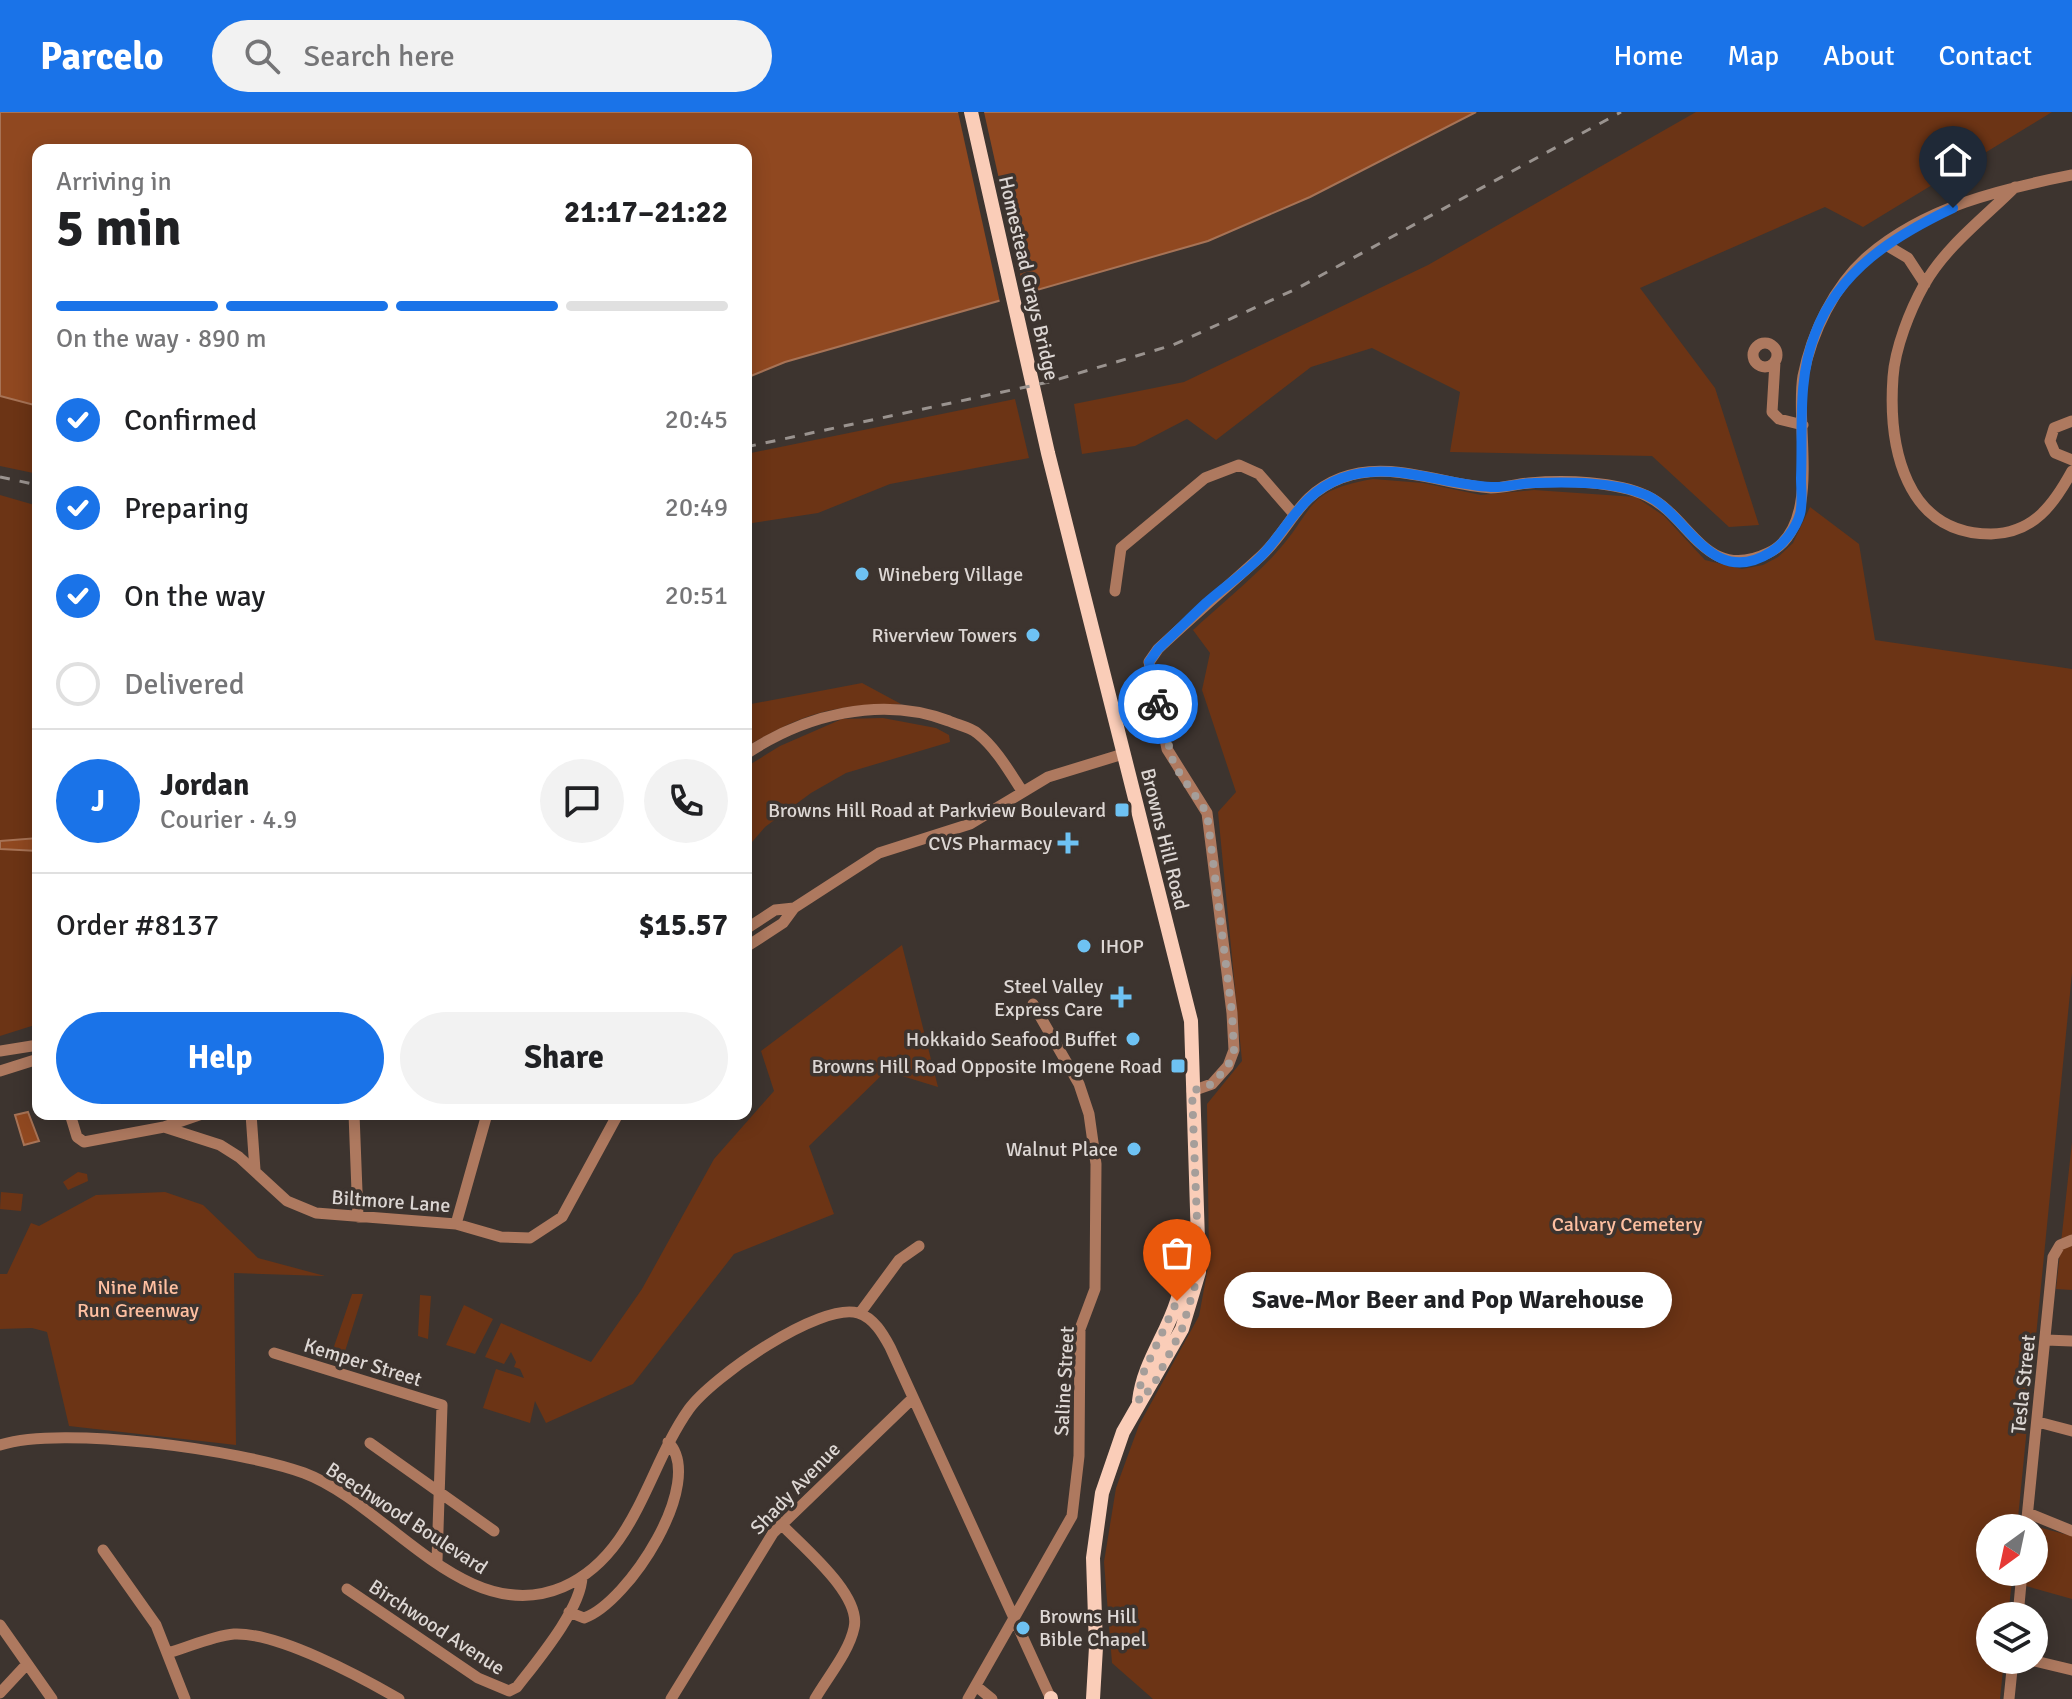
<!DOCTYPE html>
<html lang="en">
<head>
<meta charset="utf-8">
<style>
	:root { --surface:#fff; --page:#f2f2f2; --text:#202124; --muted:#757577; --line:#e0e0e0; --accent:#1a73e8 }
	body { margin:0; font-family:Signika,sans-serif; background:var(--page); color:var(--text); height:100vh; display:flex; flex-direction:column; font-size:30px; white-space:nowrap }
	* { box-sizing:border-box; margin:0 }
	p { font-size:26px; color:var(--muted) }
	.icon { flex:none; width:44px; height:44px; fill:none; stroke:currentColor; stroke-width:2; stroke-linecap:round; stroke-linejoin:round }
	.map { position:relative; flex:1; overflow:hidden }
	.drawer { position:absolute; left:32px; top:32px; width:720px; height:976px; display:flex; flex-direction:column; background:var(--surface); border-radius:16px; box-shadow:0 4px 20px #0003 }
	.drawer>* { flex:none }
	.needle { width:52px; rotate:213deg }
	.tools { position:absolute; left:1976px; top:1402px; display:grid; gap:16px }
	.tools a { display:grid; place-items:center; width:72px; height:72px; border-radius:50%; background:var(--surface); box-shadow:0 4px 20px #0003; font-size:40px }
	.pin { position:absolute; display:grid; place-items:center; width:68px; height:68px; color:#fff; margin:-82px -34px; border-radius:50% 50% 50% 0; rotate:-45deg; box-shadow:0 0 8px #0007 }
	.pin .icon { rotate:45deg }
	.courier { position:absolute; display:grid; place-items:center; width:80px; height:80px; margin:-40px; border:6px solid #1a73e8; border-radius:50%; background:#fff; color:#222; box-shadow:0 2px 10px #0007 }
	.bubble { position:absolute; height:56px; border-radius:28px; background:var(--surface); box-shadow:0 4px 20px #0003; font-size:26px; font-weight:700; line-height:56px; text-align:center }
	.head em { font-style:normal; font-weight:700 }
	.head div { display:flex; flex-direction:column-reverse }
	.head { display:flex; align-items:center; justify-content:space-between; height:136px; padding:0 24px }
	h1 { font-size:52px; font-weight:700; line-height:60px }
	.bar { display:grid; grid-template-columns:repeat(4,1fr); gap:12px 8px; align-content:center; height:96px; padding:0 24px }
	.bar i { height:10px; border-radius:6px; background:var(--line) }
	.bar .selected { background:var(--accent) }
	.bar p { grid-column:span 4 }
	.line { display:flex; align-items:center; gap:20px; padding:0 24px; border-top:2px solid var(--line) }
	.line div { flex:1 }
	.round { display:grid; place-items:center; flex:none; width:84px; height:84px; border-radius:42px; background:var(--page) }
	ol { padding:0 24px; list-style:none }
	li { display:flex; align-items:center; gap:24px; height:88px }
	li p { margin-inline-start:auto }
	li .icon { padding:8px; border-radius:50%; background:var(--accent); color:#fff; stroke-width:4 }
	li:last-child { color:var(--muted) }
	li i { width:44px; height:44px; border:4px solid var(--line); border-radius:50% }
	.cta { display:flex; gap:16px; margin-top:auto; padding:16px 24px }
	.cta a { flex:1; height:92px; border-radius:48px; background:var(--accent); color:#fff; font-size:32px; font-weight:700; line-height:92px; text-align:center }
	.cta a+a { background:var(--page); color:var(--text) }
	header { display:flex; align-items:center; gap:48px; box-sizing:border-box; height:112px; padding:0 40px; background:var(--accent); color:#fff }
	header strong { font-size:38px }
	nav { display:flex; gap:44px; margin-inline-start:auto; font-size:28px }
	.search { width:560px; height:72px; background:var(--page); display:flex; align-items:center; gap:20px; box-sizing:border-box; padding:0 28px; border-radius:44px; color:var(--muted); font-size:30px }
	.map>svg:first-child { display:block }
	.green { fill:#6c3415 }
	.water { fill:#904820; stroke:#a77356; stroke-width:2 }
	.pier { fill:#3d342f }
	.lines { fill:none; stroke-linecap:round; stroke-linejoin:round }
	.minor { stroke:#ae795f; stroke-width:11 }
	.major { stroke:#facdb8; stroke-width:14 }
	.rail { stroke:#9a938f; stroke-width:3; stroke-dasharray:10 10; stroke-linecap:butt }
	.done { stroke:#a59e9a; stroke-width:8; stroke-dasharray:0 14.4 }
	.route { stroke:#1a73e8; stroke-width:10 }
	.poi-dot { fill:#6ec2f3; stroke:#3d342f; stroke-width:3 }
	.labels { text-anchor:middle; stroke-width:7; stroke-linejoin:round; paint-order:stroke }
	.street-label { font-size:20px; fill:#ddd7d4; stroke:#3d342f }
	.poi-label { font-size:20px; fill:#ddd7d4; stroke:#3d342f; text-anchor:end }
	.park-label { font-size:20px; fill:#febfa0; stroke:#3d342f }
</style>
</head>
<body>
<header>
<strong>Parcelo</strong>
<div class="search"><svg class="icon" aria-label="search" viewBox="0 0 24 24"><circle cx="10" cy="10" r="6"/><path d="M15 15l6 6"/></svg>Search here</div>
<nav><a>Home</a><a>Map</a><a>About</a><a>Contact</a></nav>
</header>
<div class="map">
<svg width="2072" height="1587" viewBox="0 0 2072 1587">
	<rect width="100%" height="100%" fill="#3d342f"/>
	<path class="green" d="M1696 0H2052L1863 115 1825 95 1640 176 1715 276 1759 413 1729 415 1652 344 1450 340 1460 280 1372 236 1311 255 1216 328 1187 307 1135 334 1082 342 1074 292 1184 270 1428 153Z
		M0 284 38 294V362L0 354Z
		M1015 287 1029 346 890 372 818 401 746 412V342Z
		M1373 367 1423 371 1481 383 1534 378 1636 385 1664 404 1705 448 1742 457 1763 453 1778 445 1793 431 1810 395 1859 432 1875 528 2072 557V861L2017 1416H1990V1460H2013L2008 1504H1990V1548H2004L2000 1587H1153L1112 1551 1104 1450 1116 1376 1139 1313 1199 1204 1209 1150 1207 992 1242 949 1218 700 1236 680 1202 578 1210 541 1193 518C1220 493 1250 469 1275 442 1316 398 1302 379 1373 367Z
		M0 383 38 394V912L0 924Z
		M862 571 901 592C832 593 806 600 746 635V593Z
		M883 606 936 616 949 623 950 630 846 661 811 681 765 715 746 737V655L780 634 842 607Z
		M902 833 938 975 886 959 809 1034 834 1102 734 1142 633 1272 546 1311 535 1289 530 1311 483 1296 496 1257 524 1266 520 1257 514 1255 516 1250 511 1240 504 1252 485 1245 501 1211 591 1250 642 1177 714 1047 774 979 761 939Z
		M2072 1030V1178L2056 1177Z
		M78 1060 87 1062 88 1069 68 1078 63 1070Z
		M1 1080 23 1082 21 1099 0 1097Z
		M165 1080 203 1093 258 1146 325 1164 234 1161 236 1333 69 1314 47 1220 32 1216 0 1217V1162H7L31 1111 39 1114 96 1083Z
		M352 1182H363L341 1252 329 1249Z
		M420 1183 431 1184 428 1227 418 1224Z
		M464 1193 493 1207 475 1242 446 1233Z
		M2034 1414 2072 1424V1487L2026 1474 2028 1460H2034Z"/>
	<path class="water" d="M0 0H1476L1310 85 1208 129 785 250 746 266V38H38V294L0 284Z
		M38 726V739L0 737V729Z
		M28 1000 39 1029 24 1033 15 1003Z"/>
	<path class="pier" d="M958 0H984L1026 188 1001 195Z"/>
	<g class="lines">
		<path class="minor" d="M2015 75C1984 106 1946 134 1924 173 1910 198 1895 236 1893 265 1888 335 1905 422 1991 422 2034 421 2054 392 2072 359
			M1886 133 1908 146 1925 172
			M1753 243a12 12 0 1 1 24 0a12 12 0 1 1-24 0Z
			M1775 250 1772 300 1779 307 1803 313
			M2072 309 2054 316 2050 329 2055 341 2072 348
			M1115 479 1121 436 1205 366 1239 353 1259 362 1293 401
			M746 642C804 603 881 583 949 609 958 613 970 615 977 621 996 636 1009 659 1022 679
			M746 817 775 798 794 796
			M746 835 783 811 794 796 879 741 970 712 1048 665 1123 642
			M0 939 38 933
			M0 959 38 947
			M1192 979 1212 972 1228 954 1234 938 1232 901 1207 701 1167 637 1149 550 1158 537C1192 505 1227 475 1261 444 1292 415 1297 383 1341 366 1389 347 1443 373 1491 376 1504 376 1516 372 1529 371 1564 368 1616 369 1647 384 1691 405 1705 471 1768 441 1824 415 1794 314 1803 264 1812 220 1834 174 1868 144 1925 95 2001 77 2072 63
			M70 1002 77 1025 84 1030 164 1015 202 1002
			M251 1002 255 1058
			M354 1002 358 1105
			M164 1015 220 1033 239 1045 287 1089 316 1101 456 1112 501 1125 530 1126 562 1105 618 1002
			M456 1112 487 1002
			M860 1201 899 1148 919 1134
			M2046 1228 2072 1229
			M274 1241 442 1293 437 1449
			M2038 1310 2072 1319
			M370 1331 494 1419
			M0 1333C62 1313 241 1338 304 1361 387 1392 465 1517 563 1475 636 1443 647 1356 689 1297 712 1265 820 1190 858 1201 874 1206 883 1222 890 1235L1051 1587
			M2028 1401 2072 1419
			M781 1412C803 1435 862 1483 854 1516 849 1540 827 1566 815 1587
			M2026 1416 2053 1145 2060 1133 2072 1128
			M103 1438 156 1513 185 1587
			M347 1477 478 1566 509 1579 517 1575C537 1549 581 1497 582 1465
			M569 1500 584 1506C628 1491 707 1369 668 1330
			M2018 1504 2022 1460
			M0 1513 52 1587
			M168 1541C189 1535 212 1524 234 1522 278 1520 361 1565 399 1587
			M2031 1548 2072 1558
			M976 1574 992 1587
			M0 1581 27 1552
			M671 1587 773 1421 913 1286
			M968 1587 1072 1404 1079 1344 1080 1217 1095 1177 1096 1052 1089 1002 1079 972 1033 892
			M2009 1587 2013 1548"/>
		<path class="major" d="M971 0 1048 341 1191 909 1199 1160 1182 1217 1123 1320 1102 1381 1093 1446 1096 1535 1093 1587
			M1139 1289C1143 1252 1166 1224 1177 1189 1184 1168 1184 1148 1195 1129
			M1051 1586V1587"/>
		<path class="rail" d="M746 335 1049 270 1173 233 1296 177 1621 0
			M0 365 38 373"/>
	</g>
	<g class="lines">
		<path class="done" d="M1158 592 1174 653 1207 701 1232 901 1234 938 1228 954 1212 972 1192 979 1199 1160 1182 1217 1153 1274 1139 1289 1141 1266 1177 1189"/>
		<path class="route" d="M1158 592 1149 550 1158 537C1174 522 1190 506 1206 491 1225 474 1248 459 1265 440 1291 411 1303 380 1342 366 1390 348 1443 373 1491 375 1505 376 1519 371 1533 371 1568 370 1613 369 1646 383 1688 402 1711 478 1771 440 1784 432 1796 416 1800 402 1803 391 1801 377 1801 366 1803 318 1797 268 1815 222 1839 158 1894 124 1953 96"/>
	</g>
	<g class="poi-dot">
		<circle cx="862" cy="462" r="8"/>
		<circle cx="1033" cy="523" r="8"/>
		<rect x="1114" y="690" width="16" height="16" rx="4"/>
		<path d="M1064 719h8v8h8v8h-8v8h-8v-8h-8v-8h8z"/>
		<circle cx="1084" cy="834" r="8"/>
		<path d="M1117 873h8v8h8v8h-8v8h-8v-8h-8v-8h8z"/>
		<circle cx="1133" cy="927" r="8"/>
		<rect x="1170" y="946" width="16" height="16" rx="4"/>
		<circle cx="1134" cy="1037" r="8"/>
		<circle cx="1023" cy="1516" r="8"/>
	</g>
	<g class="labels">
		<g class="street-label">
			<text transform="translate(1029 166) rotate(77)" y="7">Homestead Grays Bridge</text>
			<text transform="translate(1165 727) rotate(76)" y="7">Browns Hill Road</text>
			<text transform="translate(391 1089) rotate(4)" y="7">Biltmore Lane</text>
			<text transform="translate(363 1250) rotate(17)" y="7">Kemper Street</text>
			<text transform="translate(1064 1269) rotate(-87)" y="7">Saline Street</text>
			<text transform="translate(2023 1272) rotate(-84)" y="7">Tesla Street</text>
			<text transform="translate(795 1376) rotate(-46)" y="7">Shady Avenue</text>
			<text transform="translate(407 1406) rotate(33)" y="7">Beechwood Boulevard</text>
			<text transform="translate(437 1515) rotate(33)" y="7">Birchwood Avenue</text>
		</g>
		<g class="poi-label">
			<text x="878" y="469" text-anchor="start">Wineberg Village</text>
			<text x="1017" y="530">Riverview Towers</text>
			<text x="1106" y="705">Browns Hill Road at Parkview Boulevard</text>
			<text x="1052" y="738">CVS Pharmacy</text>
			<text x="1100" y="841" text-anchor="start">IHOP</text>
			<text x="1103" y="881">Steel Valley<tspan x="1103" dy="23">Express Care</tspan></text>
			<text x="1117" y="934">Hokkaido Seafood Buffet</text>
			<text x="1162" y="961">Browns Hill Road Opposite Imogene Road</text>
			<text x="1118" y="1044">Walnut Place</text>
			<text x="1039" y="1511" text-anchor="start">Browns Hill<tspan x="1039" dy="23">Bible Chapel</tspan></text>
		</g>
		<g class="park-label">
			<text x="1627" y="1119">Calvary Cemetery</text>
			<text x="138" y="1182">Nine Mile<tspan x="138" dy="23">Run Greenway</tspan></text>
		</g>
	</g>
</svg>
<div class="tools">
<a><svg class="needle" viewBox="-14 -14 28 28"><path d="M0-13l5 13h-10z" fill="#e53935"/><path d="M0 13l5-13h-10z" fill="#757577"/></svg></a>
<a><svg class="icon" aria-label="layers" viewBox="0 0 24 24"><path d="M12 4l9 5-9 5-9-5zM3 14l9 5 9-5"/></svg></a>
</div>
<div class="pin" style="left:1177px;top:1189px;background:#ea580c"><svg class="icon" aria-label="bag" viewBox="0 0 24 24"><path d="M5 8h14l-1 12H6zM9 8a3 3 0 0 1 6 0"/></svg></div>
<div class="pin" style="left:1953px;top:96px;background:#1f2937"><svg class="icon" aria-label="home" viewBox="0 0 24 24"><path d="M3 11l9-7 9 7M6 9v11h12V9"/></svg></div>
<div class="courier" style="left:1158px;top:592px"><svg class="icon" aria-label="bike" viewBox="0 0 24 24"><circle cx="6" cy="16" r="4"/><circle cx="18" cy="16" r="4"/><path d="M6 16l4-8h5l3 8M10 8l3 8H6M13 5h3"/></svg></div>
<div class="bubble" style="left:1224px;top:1160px;width:448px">Save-Mor Beer and Pop Warehouse</div>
<section class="drawer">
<div class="head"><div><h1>5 min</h1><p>Arriving in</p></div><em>21:17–21:22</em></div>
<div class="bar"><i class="selected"></i><i class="selected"></i><i class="selected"></i><i></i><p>On the way · 890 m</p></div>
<ol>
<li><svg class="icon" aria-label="check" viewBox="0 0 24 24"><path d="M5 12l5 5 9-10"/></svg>Confirmed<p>20:45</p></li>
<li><svg class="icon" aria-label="check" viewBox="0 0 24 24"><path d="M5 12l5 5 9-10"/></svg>Preparing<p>20:49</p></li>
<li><svg class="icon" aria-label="check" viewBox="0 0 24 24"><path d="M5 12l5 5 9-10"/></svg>On the way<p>20:51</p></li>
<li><i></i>Delivered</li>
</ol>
<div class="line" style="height:144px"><b class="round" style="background:var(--accent);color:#fff">J</b><div><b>Jordan</b><p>Courier · 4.9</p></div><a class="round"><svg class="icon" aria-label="chat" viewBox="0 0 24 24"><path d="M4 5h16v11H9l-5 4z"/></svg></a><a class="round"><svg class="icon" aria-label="phone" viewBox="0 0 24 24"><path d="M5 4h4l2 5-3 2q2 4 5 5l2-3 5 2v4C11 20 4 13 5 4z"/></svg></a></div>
<div class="line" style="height:104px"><div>Order #8137</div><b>$15.57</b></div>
<div class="cta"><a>Help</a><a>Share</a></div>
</section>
</div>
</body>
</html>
